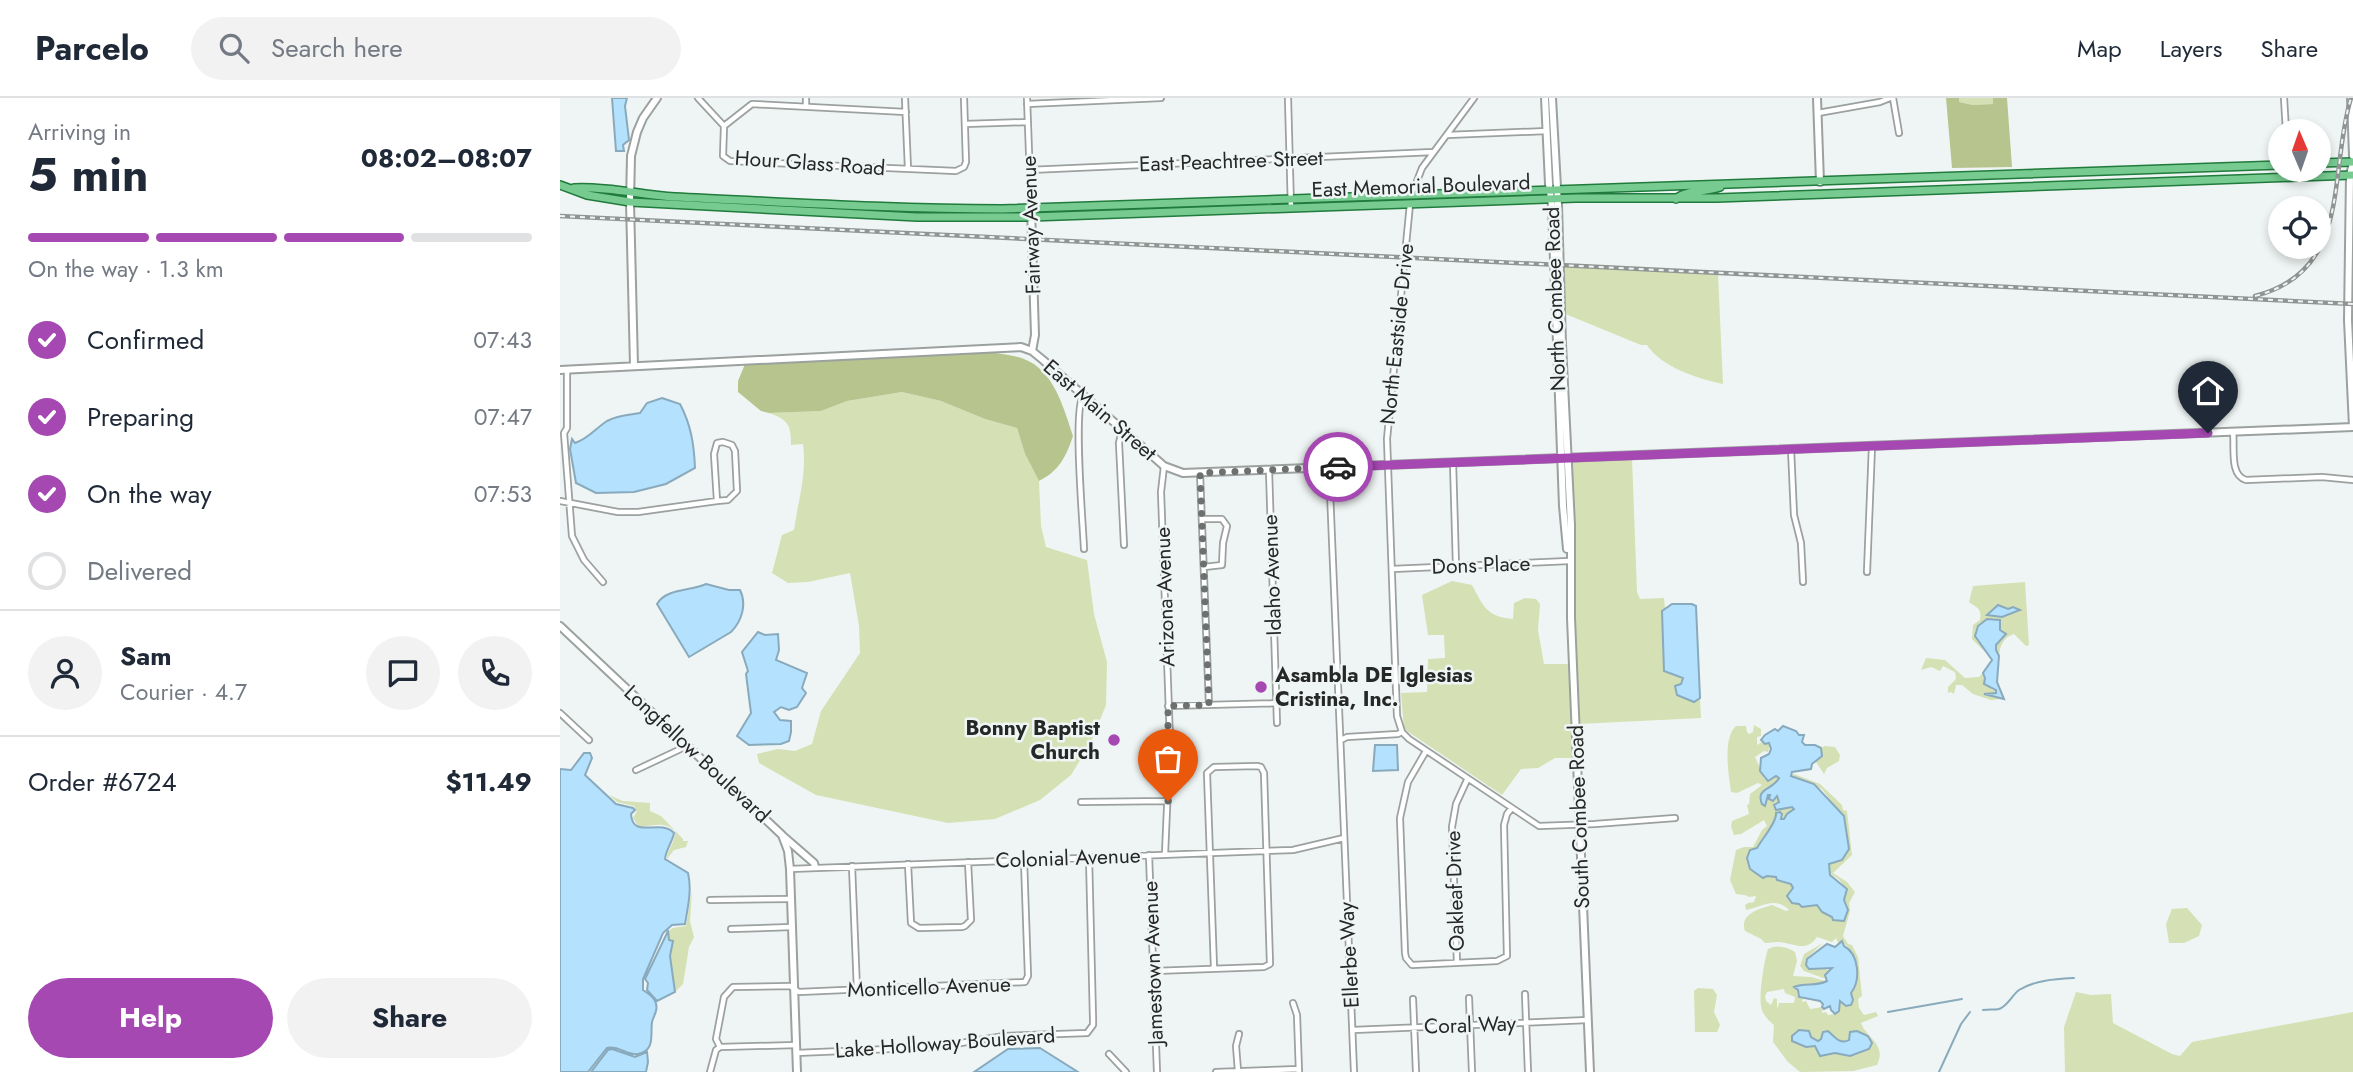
<!DOCTYPE html>
<html lang="en">
<head>
<meta charset="utf-8">
<style>
	:root { --surface:#fff; --page:#f2f2f3; --text:#1f2937; --muted:#747a83; --line:#e0e1e3; --accent:#a548b2 }
	body { margin:0; font-family:Jost,sans-serif; background:var(--page); color:var(--text); height:100vh; display:flex; flex-direction:column; font-size:26px; white-space:nowrap }
	* { box-sizing:border-box; margin:0 }
	p { font-size:23px; color:var(--muted) }
	.icon { flex:none; width:38px; height:38px; fill:none; stroke:currentColor; stroke-width:2; stroke-linecap:round; stroke-linejoin:round }
	.map { position:relative; flex:1; overflow:hidden }
	.details { display:flex; flex-direction:column; background:var(--surface); width:560px }
	.details>* { flex:none }
	.needle { width:46px; rotate:358deg }
	.buttons { position:absolute; left:1708px; top:21px; display:grid; gap:14px }
	.buttons a { display:grid; place-items:center; width:63px; height:63px; border-radius:50%; background:var(--surface); box-shadow:0 4px 10px #0003; font-size:35px }
	.pin { position:absolute; display:grid; place-items:center; width:60px; height:60px; color:#fff; margin:-72px -30px; border-radius:50% 50% 50% 0; rotate:-45deg; box-shadow:0 0 7px #0007 }
	.pin .icon { rotate:45deg }
	.courier { position:absolute; display:grid; place-items:center; width:70px; height:70px; margin:-35px; border:5px solid #a548b2; border-radius:50%; background:#fff; color:#222; box-shadow:0 2px 9px #0007 }
	.summary em { font-style:normal; font-weight:700 }
	.summary div { display:flex; flex-direction:column-reverse }
	.summary { display:flex; align-items:center; justify-content:space-between; height:119px; padding:0 28px }
	h1 { font-size:46px; font-weight:700; line-height:52px }
	.bar { display:grid; grid-template-columns:repeat(4,1fr); gap:10px 7px; align-content:center; height:84px; padding:0 28px }
	.bar i { height:9px; border-radius:5px; background:var(--line) }
	.bar .current { background:var(--accent) }
	.bar p { grid-column:span 4 }
	.line { display:flex; align-items:center; gap:18px; padding:0 28px; border-top:2px solid var(--line) }
	.line div { flex:1 }
	.round { display:grid; place-items:center; flex:none; width:74px; height:74px; border-radius:37px; background:var(--page) }
	ol { padding:0 28px; list-style:none }
	li { display:flex; align-items:center; gap:21px; height:77px }
	li p { margin-inline-start:auto }
	li .icon { padding:7px; border-radius:50%; background:var(--accent); color:#fff; stroke-width:4 }
	li:last-child { color:var(--muted) }
	li i { width:38px; height:38px; border:4px solid var(--line); border-radius:50% }
	.action { display:flex; gap:14px; margin-top:auto; padding:14px 28px }
	.action a { flex:1; height:80px; border-radius:42px; background:var(--accent); color:#fff; font-size:28px; font-weight:700; line-height:80px; text-align:center }
	.action a+a { background:var(--page); color:var(--text) }
	header { display:flex; align-items:center; gap:42px; box-sizing:border-box; height:98px; padding:0 35px; background:var(--surface); border-bottom:2px solid var(--line) }
	header strong { font-size:33px }
	nav { display:flex; gap:38px; margin-inline-start:auto; font-size:24px }
	.search { width:490px; height:63px; background:var(--page); display:flex; align-items:center; gap:18px; box-sizing:border-box; padding:0 24px; border-radius:38px; color:var(--muted); font-size:26px }
	main { display:flex; flex:1; min-height:0 }
	.map>svg:first-child { display:block }
	.green { fill:#d5e0b4; fill-rule:evenodd }
	.forest { fill:#b7c48d }
	.water { fill:#b4e1fd; stroke:#89aabd; stroke-width:2 }
	.lines { fill:none; stroke-linecap:round; stroke-linejoin:round }
	.stream { stroke:#89aabd; stroke-width:2 }
	.street-casing { stroke:#9ba19f; stroke-width:8 }
	.secondary-casing { stroke:#9ba19f; stroke-width:10 }
	.primary-casing { stroke:#207b3c; stroke-width:10 }
	.street { stroke:#fff; stroke-width:4.5 }
	.secondary { stroke:#fff; stroke-width:6 }
	.primary { stroke:#77cb91; stroke-width:7 }
	.rail-casing { stroke:#909493; stroke-width:4.5 }
	.rail { stroke:#eff5f4; stroke-width:2; stroke-dasharray:5; stroke-linecap:butt }
	.done { stroke:#6c706f; stroke-width:7; stroke-dasharray:0 12.6 }
	.route { stroke:#a548b2; stroke-width:9 }
	.poi-dot { fill:#a548b2; stroke:#eff5f4; stroke-width:2.5 }
	.labels { text-anchor:middle; stroke-width:5; stroke-linejoin:round; paint-order:stroke }
	.street-label { font-size:21px; fill:#262827; stroke:#eff5f4 }
	.poi-label { font-size:21px; font-weight:bold; fill:#262827; stroke:#eff5f4; text-anchor:start }
</style>
</head>
<body>
<header>
<strong>Parcelo</strong>
<div class="search"><svg class="icon" aria-label="search" viewBox="0 0 24 24"><circle cx="10" cy="10" r="6"/><path d="M15 15l6 6"/></svg>Search here</div>
<nav><a>Map</a><a>Layers</a><a>Share</a></nav>
</header>
<main>
<section class="details">
<div class="summary"><div><h1>5 min</h1><p>Arriving in</p></div><em>08:02–08:07</em></div>
<div class="bar"><i class="current"></i><i class="current"></i><i class="current"></i><i></i><p>On the way · 1.3 km</p></div>
<ol>
<li><svg class="icon" aria-label="check" viewBox="0 0 24 24"><path d="M5 12l5 5 9-10"/></svg>Confirmed<p>07:43</p></li>
<li><svg class="icon" aria-label="check" viewBox="0 0 24 24"><path d="M5 12l5 5 9-10"/></svg>Preparing<p>07:47</p></li>
<li><svg class="icon" aria-label="check" viewBox="0 0 24 24"><path d="M5 12l5 5 9-10"/></svg>On the way<p>07:53</p></li>
<li><i></i>Delivered</li>
</ol>
<div class="line" style="height:126px"><a class="round"><svg class="icon" aria-label="person" viewBox="0 0 24 24"><circle cx="12" cy="8" r="4"/><path d="M4 21q1-7 8-7t8 7"/></svg></a><div><b>Sam</b><p>Courier · 4.7</p></div><a class="round"><svg class="icon" aria-label="chat" viewBox="0 0 24 24"><path d="M4 5h16v11H9l-5 4z"/></svg></a><a class="round"><svg class="icon" aria-label="phone" viewBox="0 0 24 24"><path d="M5 4h4l2 5-3 2q2 4 5 5l2-3 5 2v4C11 20 4 13 5 4z"/></svg></a></div>
<div class="line" style="height:91px"><div>Order #6724</div><b>$11.49</b></div>
<div class="action"><a>Help</a><a>Share</a></div>
</section>
<div class="map">
<svg width="1793" height="974" viewBox="0 0 1793 974">
	<rect width="100%" height="100%" fill="#eff5f4"/>
	<path class="green" d="M1399 0H1433V6L1413 7 1399 4Z
		M1002 166 1158 176 1163 286C1139 281 1101 269 1087 247H1081L1003 215Z
		M342 294 381 303 425 321 457 330 465 356 479 383 481 428 486 449 527 462 534 516 547 564 546 607 531 644 511 677 480 702 435 721 388 725 256 697 199 665 197 656 218 651 235 653 252 646 261 613 300 555 299 528 290 475 248 484 228 485 212 475 222 437 234 432C238 403 247 376 243 346L231 347C231 328 229 322 209 315L261 313 287 303Z
		M1072 360 1077 494 1080 501 1104 500 1105 511 1102 514 1104 573 1123 581 1117 597 1134 604 1140 600 1141 620 1018 626 1010 362Z
		M892 483 912 487C923 508 927 519 953 521L954 505 965 500 976 501 980 506 978 532 984 566H1011L1015 660H995L978 670 961 671 942 697 844 631 841 595 867 594 868 561 885 560 884 537H868L862 497Z
		M1465 484 1469 547 1466 548 1454 536C1443 539 1440 548 1439 558 1432 547 1440 544 1446 536L1440 534 1438 522H1426L1420 525 1415 534V539L1426 555 1412 541 1413 527 1420 522C1422 510 1417 510 1409 504L1413 488Z
		M1366 560 1385 562 1405 580 1419 579 1423 575 1425 583 1432 592H1436V596L1426 595 1433 599 1443 601 1431 602 1413 596 1402 587H1396L1394 596 1391 594 1388 595V589L1396 581 1395 574 1383 568 1380 573 1371 569 1361 572Z
		M1176 628H1186L1187 634 1189 636 1193 634 1194 627 1201 631V638L1197 639V647L1202 644 1210 646 1208 654 1204 653 1195 659 1205 681 1209 683 1216 678 1219 680C1214 692 1196 690 1202 706L1207 703 1206 700 1210 696V702L1214 703 1215 698 1219 699V704L1214 705 1217 712 1232 709 1234 711 1221 722V719C1210 727 1204 739 1197 751H1193C1187 758 1188 763 1190 771L1203 780 1207 778 1217 779V781L1227 784 1234 789 1229 796 1242 809 1257 807 1274 822H1284L1288 812 1284 803 1286 792C1284 790 1283 787 1281 784 1275 776 1266 778 1268 766L1282 762 1289 751 1284 718 1278 713 1262 691 1232 677 1234 676 1260 686 1282 707 1283 712 1287 713 1292 757 1273 775 1287 784 1295 794 1289 805 1290 813 1283 838 1288 846 1292 847 1298 859 1302 898 1298 901 1299 910 1304 917 1316 914 1318 918 1301 925C1307 941 1327 946 1317 967L1293 973 1240 974 1228 964 1213 944 1214 927C1208 922 1202 916 1201 908 1199 895 1204 863 1208 851 1217 846 1227 849 1235 854L1237 863 1233 878 1251 879 1265 883 1266 881 1244 873 1240 868 1244 856 1263 845 1248 859 1246 867 1252 871 1263 869 1270 874 1268 875 1267 883C1256 889 1246 884 1235 889L1238 892 1237 897 1243 901 1242 904 1246 903 1250 911 1263 909 1262 915 1266 914 1268 917 1275 916 1280 903 1284 905 1291 901V895C1302 881 1298 854 1283 845L1279 847 1276 840 1272 844 1257 839C1245 856 1233 844 1217 844 1213 844 1209 845 1205 845L1201 841 1185 833C1179 817 1198 811 1212 807L1226 813 1229 812C1215 798 1202 809 1186 812L1185 807 1188 805 1194 804 1196 798 1189 799 1185 797 1176 796 1170 782 1176 752 1184 749H1193L1202 732 1207 728 1204 722 1181 736 1174 737 1171 728 1172 723 1189 716 1187 707 1189 706 1190 696 1202 687 1198 685 1177 695 1171 694C1169 677 1162 641 1176 628ZM1224 891 1225 895 1235 899 1234 905H1219L1217 911V901L1214 900 1211 907 1206 903 1205 898 1207 894ZM1297 933 1308 938 1312 945C1292 964 1286 952 1265 958L1255 948 1241 946 1250 935 1251 939 1258 943 1274 938 1280 943 1285 944Z
		M1265 648 1275 649 1280 657 1279 663 1267 670 1264 676 1256 664 1262 658 1261 650Z
		M49 697 63 703 90 705V713L101 718 123 741V743H128L126 749 114 752 107 761C107 751 116 744 115 733 103 722 93 729 78 728L73 720 77 713 74 708 57 704Z
		M132 792 130 823 134 839 129 849 123 886 115 894 110 858 113 843 109 842 108 833 113 830 126 828Z
		M1627 810 1642 827 1639 838 1624 845H1609L1606 826 1612 811Z
		M1138 890 1153 891 1157 897 1154 914 1160 927 1157 934H1135L1134 893Z
		M1516 894 1531 897 1551 896 1553 925 1612 956 1620 958 1632 944 1793 914V974H1505L1504 929Z"/>
	<path class="forest" d="M1386 0H1399V4L1413 7 1433 6V0H1447L1452 69 1392 70Z
		M431 254C441 256 453 257 464 261 494 272 504 311 513 338 506 359 499 373 479 383L465 356 457 330 425 321 381 303 342 294 287 303 261 313 209 315 201 313 178 294V283L185 266Z"/>
	<path class="water" d="M52 0H67L65 8 69 42 63 47 64 53H56Z
		M102 300 120 306C131 327 134 346 135 370L106 386 74 394 36 395 16 385 10 351 12 341 15 345C28 341 36 330 47 323 58 317 68 317 80 315L87 305Z
		M146 486 169 492H180C187 506 182 523 171 534L129 559 97 506C106 490 132 493 146 486Z
		M1112 506H1132L1136 508 1140 600 1134 604 1117 597 1115 588 1121 586 1123 580 1104 573 1102 513Z
		M1438 507 1448 511 1453 509 1460 512 1442 519 1427 517Z
		M1427 521 1440 522V532L1446 536 1436 547V552L1439 558 1437 584 1444 601 1424 596 1436 595V592L1424 586 1425 580 1423 575 1432 562 1415 538 1418 528Z
		M198 534 205 537 218 536 219 552 216 562 247 575 242 590 246 595 237 609 229 612 221 609 214 614 220 622 231 623V634L229 643 221 646 189 647 177 638 191 615 186 576 188 573 182 554Z
		M1223 628 1236 633 1239 637H1244L1242 644 1245 647H1255L1261 650 1262 658 1252 666 1251 671 1232 674 1231 678 1254 686 1284 718 1289 751 1282 762 1269 766 1270 777 1287 791 1284 802 1288 812 1284 823 1273 822 1272 819 1262 814 1257 807 1242 809 1239 806 1232 805 1227 798 1233 790 1231 786 1217 782 1216 779 1207 778 1203 780 1190 771 1187 760 1190 752 1197 750C1202 741 1217 724 1216 715L1220 714 1222 716 1221 721H1224L1227 716 1234 711 1232 709 1216 712 1214 707 1219 704 1217 698 1213 703 1209 701 1210 697H1208L1205 708 1202 706C1195 690 1213 692 1219 680L1216 678 1208 683 1200 673 1201 660 1209 656 1211 651 1209 645 1205 646 1201 642 1205 637 1215 631 1218 633Z
		M815 647H837L838 672 813 673Z
		M24 655H30L32 660 25 677 56 706 73 710 75 712 71 716C73 742 99 720 114 735 112 745 106 751 105 761L128 775C132 792 128 808 125 826L112 827 103 835 83 881V892C87 895 93 898 95 903 99 911 94 917 92 924 90 936 96 952 78 956 68 958 58 947 47 950L28 974H0V671L11 672Z
		M108 833 109 842 113 843 110 858 115 894 97 903 87 892 88 885 85 881Z
		M1282 843 1284 848C1299 856 1301 882 1291 895L1293 902 1291 907 1286 908 1280 903 1279 913 1275 916 1271 912 1270 908 1264 911 1262 909 1263 906 1260 903 1239 899 1238 892 1234 889C1245 884 1256 889 1267 883L1265 877 1272 870 1249 871 1246 867 1247 861 1267 846 1275 849Z
		M1239 932 1249 933 1251 939 1258 943 1261 941 1263 934 1268 933C1275 939 1280 947 1289 942L1290 934 1297 933 1308 938 1312 945 1309 951 1290 958 1275 955 1260 958 1255 948 1246 949 1232 943V938Z
		M480 950 518 974H414L448 951Z
		M52 951 75 959 87 954 88 964 86 974H31L48 952Z"/>
	<g class="lines">
		<path class="stream" d="M1423 912C1428 911 1435 912 1439 911 1448 908 1452 897 1459 892 1475 882 1496 881 1514 880
			M1328 914 1402 901
			M1379 974 1401 926 1410 914"/>
		<g class="street-casing">
			<path id="street" d="M138 0 164 28
				M345 0 348 71
				M467 0 471 109
				M728 0 731 110
				M1333 0 1339 35
				M1724 0 1726 33
				M467 6 601 0
				M246 8V0
				M346 14 192 6 164 28 163 58 170 63 396 73 404 69 406 64 404 0
				M1258 15 1320 4 1330 0
				M405 26 468 24
				M887 37 987 33
				M469 72 873 54
				M852 96 862 70 914 0
				M850 106 827 341 837 618 842 634 849 641 979 728 1035 726 1115 720
				M7 272V330L4 335 12 438 24 462 43 484
				M523 298C513 312 523 426 524 451
				M562 332 559 345 564 447
				M1673 334C1675 349 1669 377 1686 382L1762 379 1793 382
				M1231 351 1234 417 1241 445 1243 484
				M893 364 896 468
				M604 368 601 394 610 642 605 756
				M769 369 794 974
				M709 372 717 625
				M640 375 649 607
				M0 403 58 414H78L157 403 154 356 157 345 163 344 172 347 175 353 177 393 168 402 157 403
				M643 421H662L667 428 663 445 662 467 644 469
				M832 471 1009 463
				M1307 474 1312 348
				M608 608 717 605
				M0 615 29 642
				M781 642 787 639 838 636 842 634
				M866 653 848 684 840 720 845 855 846 860 852 867 937 863 947 858 944 727 947 716 951 711
				M76 672 127 648
				M521 704 608 703
				M589 757 597 974
				M348 766 351 825 359 830 402 829 405 828 411 822 408 764
				M292 768 297 892
				M230 771 733 752 784 740
				M150 802 231 801
				M171 831 232 829
				M897 865 892 729 896 706 907 682
				M594 873 704 869 710 866 704 675 701 669 697 668 654 669 647 675 654 870
				M965 896 968 974
				M909 900 912 974
				M853 901 856 974
				M733 905 737 917 739 974
				M793 932 1028 922
				M160 949 156 941 164 899 173 889 230 888 239 894 465 884 468 878 464 762
				M160 949 236 947
				M236 955 376 949 444 938 527 935 533 927V920L529 759
				M549 956 566 974
				M678 973 676 948 679 936
				M150 974 156 952 160 949
				M656 974 739 971"/>
		</g>
		<g class="secondary-casing">
			<path id="secondary" d="M985 0 989 86 992 108 1003 408 1007 451
				M992 0 998 107 1002 246 1011 427V520L1030 974
				M1257 0 1260 84
				M1791 0 1793 58
				M471 110 475 237 472 253
				M74 268 70 104 71 58 77 34 83 20 97 0
				M0 272 461 249 472 253 483 262 604 368 623 375 1793 329 1788 222 1790 77 1793 65
				M0 528 222 737 228 753 230 771 237 974
				M223 738 254 765 255 769"/>
		</g>
		<g class="primary-casing">
			<path id="primary" d="M1759 65 1793 64
				M0 87 27 97 70 104 357 119H471L1016 100H1157L1793 77
				M14 90C47 88 81 97 115 99 224 104 333 111 442 111L1720 67
				M1116 101C1125 92 1146 94 1160 89"/>
		</g>
		<use href="#street" class="street"/>
		<use href="#secondary" class="secondary"/>
		<use href="#primary" class="primary"/>
		<g class="rail-casing">
			<path id="rail" d="M0 118 1793 206
				M1695 198C1793 173 1768 75 1791 0"/>
		</g>
		<use href="#rail" class="rail"/>
	</g>
	<g class="lines">
		<path class="done" d="M608 703V608L649 607 640 375 778 369"/>
		<path class="route" d="M778 369 1648 335"/>
	</g>
	<g class="poi-dot">
		<circle cx="701" cy="589" r="7"/>
		<circle cx="554" cy="642" r="7"/>
	</g>
	<g class="labels">
		<g class="street-label">
			<text transform="translate(671 63) rotate(-2)" y="7">East Peachtree Street</text>
			<text transform="translate(250 65) rotate(4)" y="7">Hour Glass Road</text>
			<text transform="translate(861 88) rotate(-2)" y="7">East Memorial Boulevard</text>
			<text transform="translate(471 127) rotate(-92)" y="7">Fairway Avenue</text>
			<text transform="translate(995 201) rotate(-92)" y="7">North Combee Road</text>
			<text transform="translate(837 236) rotate(-84)" y="7">North Eastside Drive</text>
			<text transform="translate(540 312) rotate(41)" y="7">East Main Street</text>
			<text transform="translate(921 467) rotate(-2)" y="7">Dons Place</text>
			<text transform="translate(712 477) rotate(-92)" y="7">Idaho Avenue</text>
			<text transform="translate(605 499) rotate(-92)" y="7">Arizona Avenue</text>
			<text transform="translate(137 656) rotate(43)" y="7">Longfellow Boulevard</text>
			<text transform="translate(1019 719) rotate(-92)" y="7">South Combee Road</text>
			<text transform="translate(508 760) rotate(-2)" y="7">Colonial Avenue</text>
			<text transform="translate(895 793) rotate(-92)" y="7">Oakleaf Drive</text>
			<text transform="translate(789 857) rotate(-93)" y="7">Ellerbe Way</text>
			<text transform="translate(593 865) rotate(-92)" y="7">Jamestown Avenue</text>
			<text transform="translate(369 889) rotate(-2)" y="7">Monticello Avenue</text>
			<text transform="translate(910 927) rotate(-2)" y="7">Coral Way</text>
			<text transform="translate(385 945) rotate(-4)" y="7">Lake Holloway Boulevard</text>
		</g>
		<g class="poi-label">
			<text x="715" y="584">Asambla DE Iglesias<tspan x="715" dy="24">Cristina, Inc.</tspan></text>
			<text x="540" y="637" text-anchor="end">Bonny Baptist<tspan x="540" dy="24">Church</tspan></text>
		</g>
	</g>
</svg>
<div class="buttons">
<a><svg class="needle" viewBox="-14 -14 28 28"><path d="M0-13l5 13h-10z" fill="#e53935"/><path d="M0 13l5-13h-10z" fill="#747a83"/></svg></a>
<a><svg class="icon" aria-label="locate" viewBox="0 0 24 24"><circle cx="12" cy="12" r="6"/><path d="M12 2v4M12 18v4M2 12h4M18 12h4"/></svg></a>
</div>
<div class="pin" style="left:608px;top:703px;background:#ea580c"><svg class="icon" aria-label="bag" viewBox="0 0 24 24"><path d="M5 8h14l-1 12H6zM9 8a3 3 0 0 1 6 0"/></svg></div>
<div class="pin" style="left:1648px;top:335px;background:#1f2937"><svg class="icon" aria-label="home" viewBox="0 0 24 24"><path d="M3 11l9-7 9 7M6 9v11h12V9"/></svg></div>
<div class="courier" style="left:778px;top:369px"><svg class="icon" aria-label="car" viewBox="0 0 24 24"><path d="M5 17H2v-5l4-1 3-4h7l3 4 3 1v5h-3M9 17h6M6 11h13"/><circle cx="7" cy="17" r="2"/><circle cx="17" cy="17" r="2"/></svg></div>
</div>
</main>
</body>
</html>
